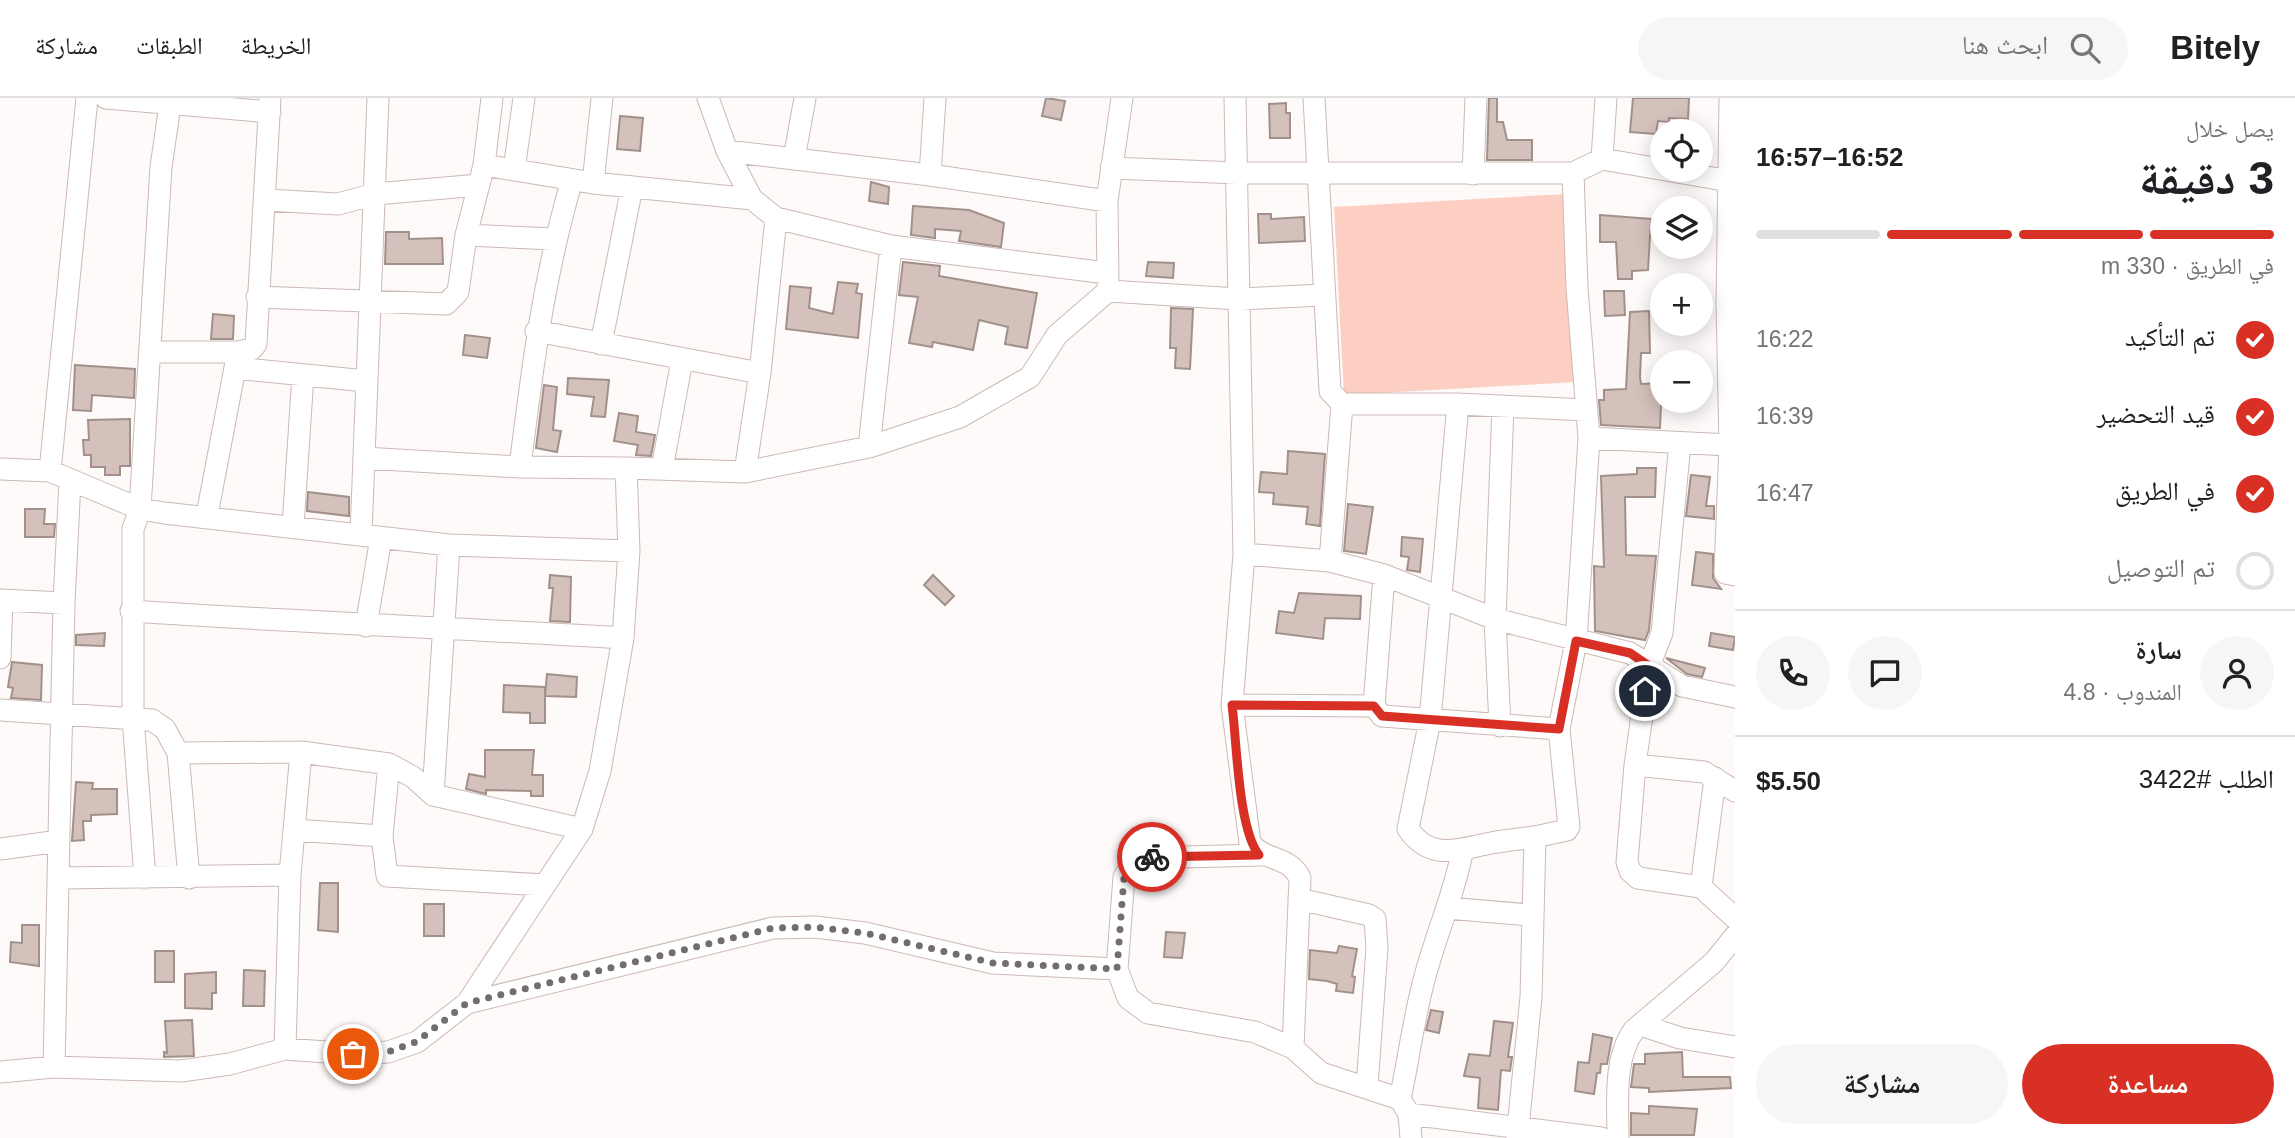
<!DOCTYPE html>
<html lang="ar">
<head>
<meta charset="utf-8">
<style>
	:root { --surface:#fff; --page:#f6f6f6; --text:#202124; --muted:#757577; --line:#e0e0e0; --accent:#d93025 }
	body { margin:0; font-family:Helvetica,"Noto Naskh Arabic",sans-serif; background:var(--page); color:var(--text); direction:rtl; height:100vh; display:flex; flex-direction:column; font-size:26px; white-space:nowrap }
	* { box-sizing:border-box; margin:0 }
	p { font-size:23px; color:var(--muted) }
	.icon { flex:none; width:38px; height:38px; fill:none; stroke:currentColor; stroke-width:2; stroke-linecap:round; stroke-linejoin:round }
	.map { position:relative; flex:1; overflow:hidden; direction:ltr }
	.sheet { display:flex; flex-direction:column; background:var(--surface); width:560px }
	.sheet>* { flex:none }
	.tools { position:absolute; left:1650px; top:21px; display:grid; gap:14px }
	.tools a { display:grid; place-items:center; width:63px; height:63px; border-radius:50%; background:var(--surface); box-shadow:0 4px 18px #0003; font-size:35px }
	.pin { position:absolute; display:grid; place-items:center; width:60px; height:60px; color:#fff; margin:-30px; border:4px solid #fff; border-radius:50%; box-shadow:0 2px 7px #0007 }
	.courier { position:absolute; display:grid; place-items:center; width:70px; height:70px; margin:-35px; border:5px solid #d93025; border-radius:50%; background:#fff; color:#222; box-shadow:0 2px 9px #0007 }
	.headline em { font-style:normal; font-weight:700 }
	.headline div { display:flex; flex-direction:column-reverse }
	.headline { display:flex; align-items:center; justify-content:space-between; height:119px; padding:0 21px }
	h1 { font-size:46px; font-weight:700; line-height:52px }
	.bar { display:grid; grid-template-columns:repeat(4,1fr); gap:10px 7px; align-content:center; height:84px; padding:0 21px }
	.bar i { height:9px; border-radius:5px; background:var(--line) }
	.bar .on { background:var(--accent) }
	.bar p { grid-column:span 4 }
	.line { display:flex; align-items:center; gap:18px; padding:0 21px; border-top:2px solid var(--line) }
	.line div { flex:1 }
	.round { display:grid; place-items:center; flex:none; width:74px; height:74px; border-radius:37px; background:var(--page) }
	ol { padding:0 21px; list-style:none }
	li { display:flex; align-items:center; gap:21px; height:77px }
	li p { margin-inline-start:auto }
	li .icon { padding:7px; border-radius:50%; background:var(--accent); color:#fff; stroke-width:4 }
	li:last-child { color:var(--muted) }
	li i { width:38px; height:38px; border:4px solid var(--line); border-radius:50% }
	.cta { display:flex; gap:14px; margin-top:auto; padding:14px 21px }
	.cta a { flex:1; height:80px; border-radius:42px; background:var(--accent); color:#fff; font-size:28px; font-weight:700; line-height:80px; text-align:center }
	.cta a+a { background:var(--page); color:var(--text) }
	header { display:flex; align-items:center; gap:42px; box-sizing:border-box; height:98px; padding:0 35px; background:var(--surface); border-bottom:2px solid var(--line) }
	header strong { font-size:33px }
	nav { display:flex; gap:38px; margin-inline-start:auto; font-size:24px }
	.search { width:490px; height:63px; background:var(--page); display:flex; align-items:center; gap:18px; box-sizing:border-box; padding:0 24px; border-radius:38px; color:var(--muted); font-size:26px }
	main { display:flex; flex:1; min-height:0 }
	.map>svg:first-child { display:block }
	.green { fill:#fdcec2 }
	.building { fill:#d5c1bc; stroke:#a2908b; stroke-width:2 }
	.lines { fill:none; stroke-linecap:round; stroke-linejoin:round }
	.minor-casing { stroke:#ccb9b4; stroke-width:23 }
	.minor { stroke:#fff; stroke-width:21 }
	.done { stroke:#736d6b; stroke-width:7; stroke-dasharray:0 12.6 }
	.route { stroke:#d93025; stroke-width:9 }
</style>
</head>
<body>
<header>
<strong>Bitely</strong>
<div class="search"><svg class="icon" aria-label="search" viewBox="0 0 24 24"><circle cx="10" cy="10" r="6"/><path d="M15 15l6 6"/></svg>ابحث هنا</div>
<nav><a>الخريطة</a><a>الطبقات</a><a>مشاركة</a></nav>
</header>
<main>
<section class="sheet">
<div class="headline"><div><h1>3 دقيقة</h1><p>يصل خلال</p></div><em>16:52–16:57</em></div>
<div class="bar"><i class="on"></i><i class="on"></i><i class="on"></i><i></i><p>في الطريق · 330 m</p></div>
<ol>
<li><svg class="icon" aria-label="check" viewBox="0 0 24 24"><path d="M5 12l5 5 9-10"/></svg>تم التأكيد<p>16:22</p></li>
<li><svg class="icon" aria-label="check" viewBox="0 0 24 24"><path d="M5 12l5 5 9-10"/></svg>قيد التحضير<p>16:39</p></li>
<li><svg class="icon" aria-label="check" viewBox="0 0 24 24"><path d="M5 12l5 5 9-10"/></svg>في الطريق<p>16:47</p></li>
<li><i></i>تم التوصيل</li>
</ol>
<div class="line" style="height:126px"><a class="round"><svg class="icon" aria-label="person" viewBox="0 0 24 24"><circle cx="12" cy="8" r="4"/><path d="M4 21q1-7 8-7t8 7"/></svg></a><div><b>سارة</b><p>المندوب · 4.8</p></div><a class="round"><svg class="icon" aria-label="chat" viewBox="0 0 24 24"><path d="M4 5h16v11H9l-5 4z"/></svg></a><a class="round"><svg class="icon" aria-label="phone" viewBox="0 0 24 24"><path d="M5 4h4l2 5-3 2q2 4 5 5l2-3 5 2v4C11 20 4 13 5 4z"/></svg></a></div>
<div class="line" style="height:91px"><div>الطلب #3422</div><b>$5.50</b></div>
<div class="cta"><a>مساعدة</a><a>مشاركة</a></div>
</section>
<div class="map">
<svg width="1735" height="1040" viewBox="0 0 1735 1040">
	<rect width="100%" height="100%" fill="#fefaf9"/>
	<path class="green" d="M1566 96 1576 284 1344 297 1334 109Z"/>
	<path class="building" d="M1046 0 1065 3 1061 22 1042 18Z
		M1489 0H1497V24H1503L1507 42H1532V62H1487Z
		M1633 0H1689L1688 21 1669 20V24L1658 23 1656 36 1630 34Z
		M1286 5V15H1290V40H1270L1269 6Z
		M620 18 643 20 640 53 617 51Z
		M871 84 889 89 888 106 869 103Z
		M913 108 969 112 1004 125 1001 149 959 143 961 133 935 131V140L911 137Z
		M1258 116H1271V121L1304 119 1305 143 1259 145Z
		M1600 117 1651 121 1648 172 1632 173V181H1618L1616 144H1600Z
		M386 134H409V141L442 140 443 166H385Z
		M903 164 940 168 939 178 1037 195 1027 250 1005 246 1008 229 979 222 973 252 933 244 932 249 909 245 918 199 899 197Z
		M1148 164 1174 165 1173 180 1146 178Z
		M838 184 858 186 856 195 862 196 858 240 786 231 790 188 811 190 809 210 833 216Z
		M1604 193H1624L1625 217 1605 218Z
		M1171 210 1193 211 1190 271 1175 270 1176 250H1170Z
		M1649 213 1650 255H1641L1640 279 1641 286 1662 285 1660 330 1601 327 1599 302H1604V292L1626 291 1630 214Z
		M213 216 234 218 233 241H211Z
		M465 237 490 240 487 260 463 257Z
		M75 267 135 271 134 300 92 297 91 313 73 312Z
		M568 280 609 282 605 319 591 318 594 299 567 296Z
		M544 287 557 289 553 332 561 333 557 354 536 350Z
		M619 315 638 318 636 334 655 337 651 358 636 357 638 347 614 343Z
		M130 321V368H120V377H105V369H91V357H84L83 342H89L88 322Z
		M1288 353 1325 356 1320 428 1306 426 1308 409 1273 406 1274 395 1259 394 1261 374 1287 376Z
		M1637 370H1656L1655 399H1625L1626 457 1656 458 1649 532 1645 542 1595 533 1594 468 1604 469 1601 378 1637 376Z
		M1691 377 1710 379 1706 408H1714V421L1686 418Z
		M308 394 349 399V418L307 413Z
		M1348 406 1373 409 1366 456 1344 453Z
		M25 411H45L44 426H55L54 439H25Z
		M1402 439 1423 441 1420 474 1407 472 1409 459 1401 458Z
		M1696 454 1713 456V480L1721 491 1692 487Z
		M550 477 571 479 570 524 550 523 553 490H549Z
		M933 477 954 498 945 507 924 487Z
		M1299 495 1361 498 1360 521 1325 520 1323 541 1276 535 1279 513 1294 515Z
		M105 535 104 548 76 547V537Z
		M1711 535 1735 539 1733 552 1709 548Z
		M1666 560 1705 570 1702 579 1687 576Z
		M12 564 42 567 41 602 11 600 13 590 8 589Z
		M547 576 577 579 576 599 545 598Z
		M504 587 545 589V625H530V615L503 614Z
		M485 652H534L532 677H543V698H531V693L486 692V696L466 691 469 676 485 679Z
		M76 684 93 685 92 691H117V716L91 717V723H83L84 742 72 743Z
		M320 785H338V834L318 832Z
		M424 806H444V838H424Z
		M22 827H39V868L10 864 11 844 22 845Z
		M1166 834 1185 835 1182 860 1164 859Z
		M1339 848 1357 851 1352 878 1355 879 1353 895 1336 893 1337 886 1327 883 1309 881 1310 852 1337 855Z
		M155 853H174V884H155Z
		M244 872 265 873 264 908H243Z
		M216 874V895H212V911L185 910V876Z
		M1431 912 1443 914 1439 935 1426 932Z
		M192 922 194 958 164 959V954L167 955 165 923Z
		M1494 923 1513 925 1508 959H1512L1510 973 1501 972 1498 1012 1478 1010 1480 980 1464 978 1469 956 1490 958Z
		M1593 936 1612 940 1607 966H1601L1600 975H1597L1594 996 1575 993 1578 964 1589 965Z
		M1682 954 1683 979H1730L1731 990 1649 994V990L1631 989 1634 966H1645V956Z
		M1649 1008 1697 1011 1694 1037H1631V1015L1649 1016Z"/>
	<g class="lines">
		<g class="minor-casing">
			<path id="minor" d="M106 0 270 14
				M1235 0 1244 456 1232 607 1250 745C1265 764 1289 757 1300 780L1293 950
				M1314 0 1330 293 1342 306H1458L1586 312
				M1730 0 1727 206 1730 347 1725 475 1735 477
				M727 53 930 77 1107 103
				M794 61 805 0
				M1602 61 1606 0
				M484 67 593 85 752 101
				M1111 70 1238 75H1573L1602 61 1735 84
				M514 72 524 0
				M1473 76 1476 0
				M930 77 935 0
				M593 85 602 0
				M266 102 338 106 375 96 479 87
				M776 120 891 148 1107 175
				M466 137 554 141
				M1108 187 1107 103 1122 0
				M257 199 446 206 458 194 466 137 484 67 492 0
				M536 233 760 275
				M601 246 632 89
				M151 254H238
				M235 270 366 283
				M1458 306 1430 622 1408 731C1431 764 1459 751 1491 745 1506 742 1520 741 1535 739
				M1589 340 1730 347
				M1680 345 1662 535 1649 568 1635 667 1627 764 1630 773 1638 780 1701 789 1735 820
				M869 349 891 148
				M364 360 520 369 626 370
				M520 369C532 271 544 177 572 82
				M0 371 50 373 140 411 164 415 449 447 629 453
				M662 371 682 262
				M50 373 87 0
				M745 374 869 349 960 319 1030 279 1057 237 1108 193 1239 201 1323 197
				M207 417 238 254 252 251 256 246 270 0
				M293 428 303 277
				M361 436 378 0
				M1244 456 1330 463 1384 477 1495 521 1630 555 1682 588 1735 599
				M1330 463 1342 306
				M0 502 64 505 54 969
				M64 505 70 383
				M131 513C295 524 459 530 623 540
				M366 528 381 440
				M0 560 2 502
				M1232 607 1374 608 1382 618 1559 631 1576 543 1589 340 1577 190 1573 75
				M1374 608 1384 477
				M0 612 152 622 165 631 178 655 301 654 389 666 413 679 433 697 582 731
				M1500 628 1495 521 1503 308
				M178 655 189 780
				M389 666 382 738 387 778 545 787
				M1635 667 1704 674 1735 693
				M433 697 449 447
				M294 732 382 738
				M0 751 59 743
				M58 780 290 777
				M145 780 133 619V431L140 411 161 69 171 0
				M1701 789 1715 680
				M1299 801 1369 817 1375 821 1377 850 1367 988
				M1447 810 1530 817
				M1117 871 1124 779 1133 765 1146 760 1260 757
				M467 905 773 830 815 829 865 835 993 865 1117 871 1128 900 1148 915 1255 934 1293 950 1321 975 1400 1001 1409 1016 1411 1040
				M1641 927 1680 940 1735 949
				M285 951 290 777 301 654
				M0 974 54 969 181 973 230 966 285 951 353 956 388 954 417 944 467 905 582 731 600 673 623 540 629 453 626 370 745 374 760 275 776 120 752 101 727 53 708 0
				M1400 1001C1408 964 1413 926 1422 890 1433 843 1453 801 1462 755
				M1409 1016 1601 1040
				M1517 1040 1531 899 1535 739 1567 732 1569 729 1559 631
				M1618 1040C1618 1006 1613 961 1634 932L1714 864 1735 838"/>
		</g>
		<use href="#minor" class="minor"/>
	</g>
	<g class="lines">
		<path class="done" d="M353 956 388 954 416 944 467 905 773 830 815 829 865 835 993 865 1117 871 1124 779 1133 765 1152 759"/>
		<path class="route" d="M1152 759 1259 757C1238 730 1237 645 1232 607L1374 608 1382 618 1559 631 1576 543 1630 555 1649 568 1645 593"/>
	</g>
</svg>
<div class="tools">
<a><svg class="icon" aria-label="locate" viewBox="0 0 24 24"><circle cx="12" cy="12" r="6"/><path d="M12 2v4M12 18v4M2 12h4M18 12h4"/></svg></a>
<a><svg class="icon" aria-label="layers" viewBox="0 0 24 24"><path d="M12 4l9 5-9 5-9-5zM3 14l9 5 9-5"/></svg></a>
<a>+</a>
<a>−</a>
</div>
<div class="pin" style="left:353px;top:956px;background:#ea580c"><svg class="icon" aria-label="bag" viewBox="0 0 24 24"><path d="M5 8h14l-1 12H6zM9 8a3 3 0 0 1 6 0"/></svg></div>
<div class="pin" style="left:1645px;top:593px;background:#1f2937"><svg class="icon" aria-label="home" viewBox="0 0 24 24"><path d="M3 11l9-7 9 7M6 9v11h12V9"/></svg></div>
<div class="courier" style="left:1152px;top:759px"><svg class="icon" aria-label="bike" viewBox="0 0 24 24"><circle cx="6" cy="16" r="4"/><circle cx="18" cy="16" r="4"/><path d="M6 16l4-8h5l3 8M10 8l3 8H6M13 5h3"/></svg></div>
</div>
</main>
</body>
</html>
